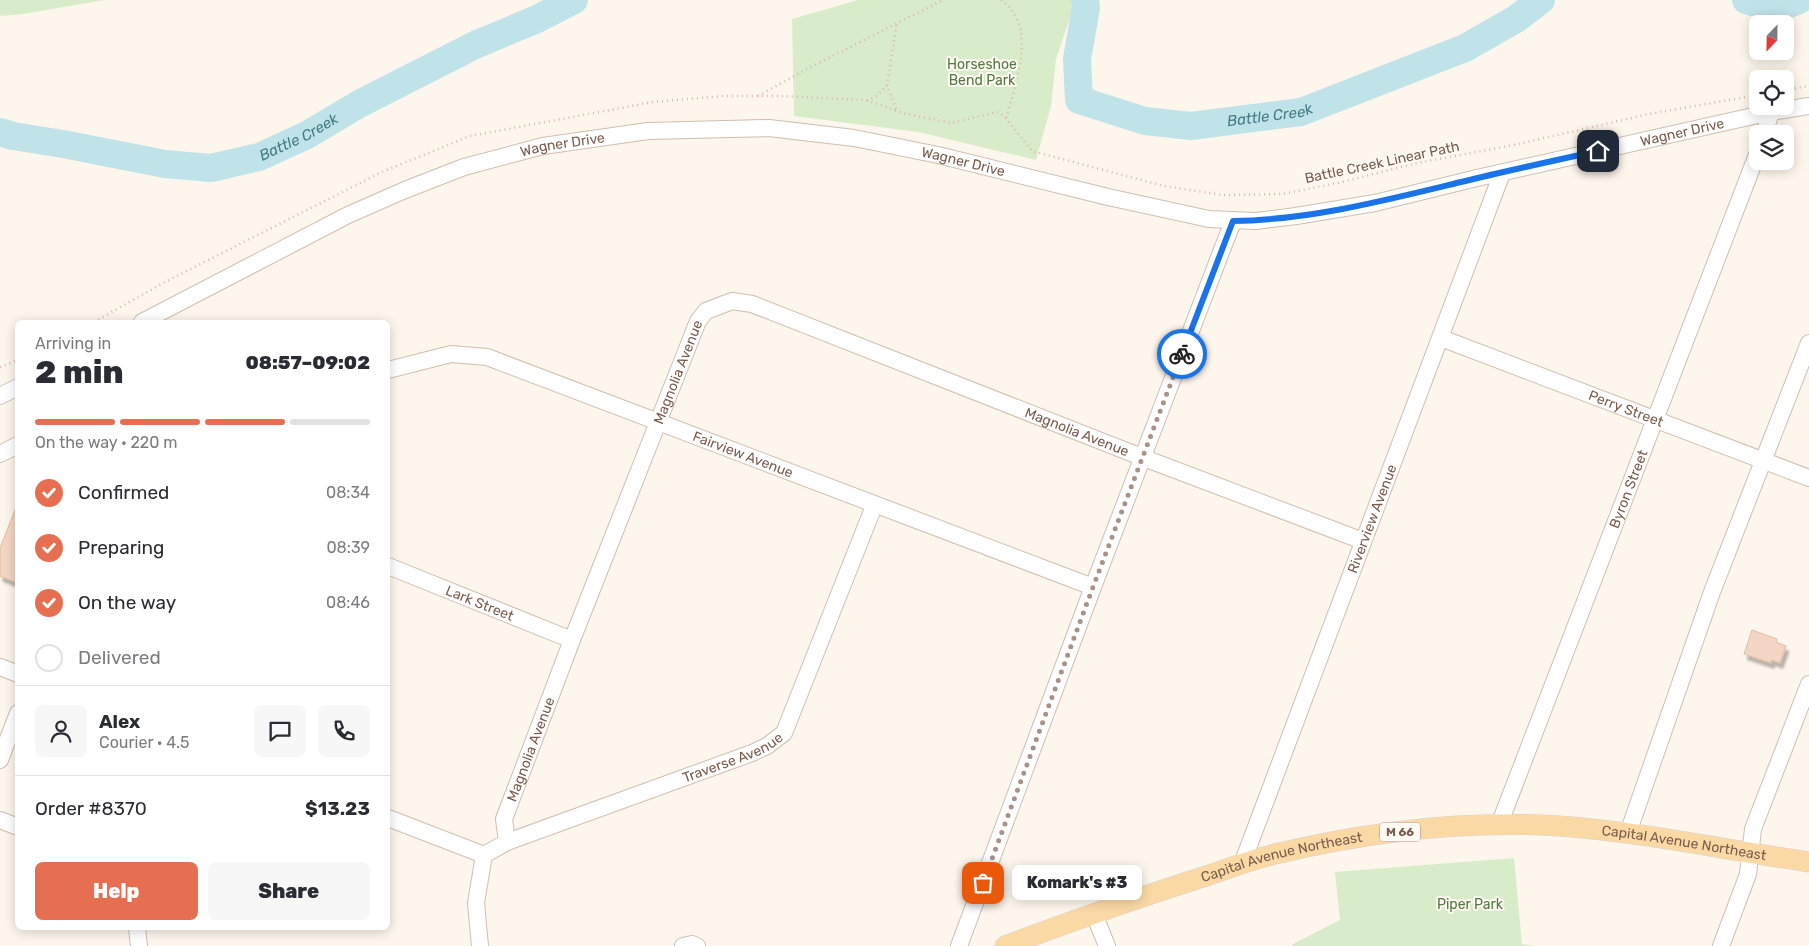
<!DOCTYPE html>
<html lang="en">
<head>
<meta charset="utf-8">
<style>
	:root { --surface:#fff; --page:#f7f7f7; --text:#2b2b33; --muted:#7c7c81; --line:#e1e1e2; --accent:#e76f51 }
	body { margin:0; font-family:Rubik,sans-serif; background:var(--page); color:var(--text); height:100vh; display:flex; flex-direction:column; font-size:19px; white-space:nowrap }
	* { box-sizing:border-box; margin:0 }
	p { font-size:16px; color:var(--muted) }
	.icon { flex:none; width:28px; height:28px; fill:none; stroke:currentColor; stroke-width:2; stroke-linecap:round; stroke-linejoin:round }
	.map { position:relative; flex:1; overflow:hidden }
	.side { position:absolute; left:15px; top:320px; width:375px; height:610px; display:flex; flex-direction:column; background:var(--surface); border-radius:8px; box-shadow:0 2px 12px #0003 }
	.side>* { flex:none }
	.needle { width:32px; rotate:202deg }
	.buttons { position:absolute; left:1749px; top:15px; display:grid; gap:10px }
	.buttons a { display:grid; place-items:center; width:45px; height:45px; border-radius:8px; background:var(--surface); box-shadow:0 2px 12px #0003; font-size:25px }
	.pin { position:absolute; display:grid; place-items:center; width:42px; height:42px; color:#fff; margin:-21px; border-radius:10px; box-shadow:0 2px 8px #0006 }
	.courier { position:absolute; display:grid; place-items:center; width:50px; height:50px; margin:-25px; border:4px solid #1a73e8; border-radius:50%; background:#fff; color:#222; box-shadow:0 1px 6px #0007 }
	.bubble { position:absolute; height:35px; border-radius:8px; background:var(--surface); box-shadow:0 2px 12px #0003; font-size:16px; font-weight:800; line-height:35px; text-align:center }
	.headline em { font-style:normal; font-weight:800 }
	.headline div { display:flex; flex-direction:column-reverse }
	.headline { display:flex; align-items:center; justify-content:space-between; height:85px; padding:0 20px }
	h1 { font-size:32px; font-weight:800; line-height:38px }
	.bar { display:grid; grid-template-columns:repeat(4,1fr); gap:8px 5px; align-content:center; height:60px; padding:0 20px }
	.bar i { height:6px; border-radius:4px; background:var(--line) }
	.bar .active { background:var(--accent) }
	.bar p { grid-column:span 4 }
	.line { display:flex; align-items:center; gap:12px; padding:0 20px; border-top:1px solid var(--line) }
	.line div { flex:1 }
	.round { display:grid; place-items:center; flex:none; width:52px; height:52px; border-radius:8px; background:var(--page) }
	ol { padding:0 20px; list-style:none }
	li { display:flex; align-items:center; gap:15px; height:55px }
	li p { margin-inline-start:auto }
	li .icon { padding:5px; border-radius:50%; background:var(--accent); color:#fff; stroke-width:4 }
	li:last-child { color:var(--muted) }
	li i { width:28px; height:28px; border:2px solid var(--line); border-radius:50% }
	.button { display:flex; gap:10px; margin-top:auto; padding:10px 20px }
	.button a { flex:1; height:58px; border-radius:8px; background:var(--accent); color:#fff; font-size:20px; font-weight:800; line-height:58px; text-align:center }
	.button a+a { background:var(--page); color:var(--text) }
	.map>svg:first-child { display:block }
	.green { fill:#d8ecc9 }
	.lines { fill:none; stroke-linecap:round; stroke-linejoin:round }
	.river { stroke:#bfe3e8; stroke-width:28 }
	.building { fill:#f3d5c3; stroke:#e6bba3; filter:url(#shadow) }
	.minor-casing { stroke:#d1beb0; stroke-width:18 }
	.major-casing { stroke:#dad1cd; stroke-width:21 }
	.path { stroke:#d9b8a5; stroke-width:2.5; stroke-dasharray:1 4; stroke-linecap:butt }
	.minor { stroke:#fff; stroke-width:16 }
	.major { stroke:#fbd9a5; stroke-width:20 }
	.done { stroke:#a89285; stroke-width:5; stroke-dasharray:0 9 }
	.route { stroke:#1a73e8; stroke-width:6 }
	.labels { text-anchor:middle; stroke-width:4; stroke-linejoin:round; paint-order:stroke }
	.shield { fill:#fffaf3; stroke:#a28b7f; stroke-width:1 }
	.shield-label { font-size:12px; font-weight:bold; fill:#7a5c4d }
	.park-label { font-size:14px; fill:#537a41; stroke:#fffaf3 }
	.street-label { font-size:14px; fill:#7a5c4d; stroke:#fffaf3 }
	.water-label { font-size:15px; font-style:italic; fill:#437c86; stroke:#fffaf3 }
</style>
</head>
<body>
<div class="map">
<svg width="1809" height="946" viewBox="0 0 1809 946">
	<defs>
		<filter id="shadow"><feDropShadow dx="3" dy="5.5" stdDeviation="1" flood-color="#0004"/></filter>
	</defs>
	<rect width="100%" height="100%" fill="#fdf6ec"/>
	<path class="green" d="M0 0H105L23 14 0 16Z
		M858 0H1076L1056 59 1051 106 1036 160 918 132 794 116 792 19Z
		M1514 858 1522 944 1536 946H1292L1293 944 1340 920 1335 872Z"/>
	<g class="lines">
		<g class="river">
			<path id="s1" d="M1085 0 1086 8 1077 59 1079 100 1145 121 1191 126 1301 112 1465 48 1516 19 1541 0"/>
			<path d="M1746 0 1777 9 1799 0"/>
			<path id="s2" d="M0 132 13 136 63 144 165 164 211 168 259 157 307 135 359 104 475 45 537 19 574 0"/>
		</g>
	</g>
	<path class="building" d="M17 505H18V583L0 576V548Z
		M1752 630 1777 639 1776 642 1786 646 1780 663 1772 660 1771 663 1744 654Z"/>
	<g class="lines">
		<g class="minor-casing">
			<g id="minor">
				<path d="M1764 134 1771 112"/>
				<path id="s3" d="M142 322 348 215 405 190 464 167 543 146 648 131 769 128 854 138 938 155 1108 197 1209 219 1256 221 1296 216 1375 203 1477 178 1771 112 1809 106"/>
				<path id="s4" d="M1441 338 1809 478"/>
				<path id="s5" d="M388 370 451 354 487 357 1093 587"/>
				<path d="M0 396 18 387"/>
				<path d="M0 454 18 445"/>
				<path id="s6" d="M388 566 572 640"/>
				<path d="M0 667 18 674"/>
				<path d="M0 760 18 713"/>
				<path d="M388 818 484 855"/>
				<path d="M0 820 18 827"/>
				<path id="s7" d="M1499 825 1758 152"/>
				<path d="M1628 833 1712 592 1809 343"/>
				<path id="s8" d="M507 842 752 753 767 746 784 733 874 506"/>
				<path id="s9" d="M1242 864 1502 173"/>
				<path d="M1094 914 1107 946"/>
				<path d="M137 928 139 946"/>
				<path id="s10" d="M480 946 476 903 484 855 507 842 504 819 572 640 698 321 706 311 732 301 752 304 1144 458 1363 541"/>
				<path d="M683 946 692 944 697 946"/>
				<path d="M959 946 1093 587 1233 221"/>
				<path d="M1721 946 1748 874 1753 829 1809 684"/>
			</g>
		</g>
		<g class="major-casing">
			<g id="major">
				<path id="s11" d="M1005 946C1069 922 1134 899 1200 878 1225 870 1250 860 1275 854 1367 832 1465 820 1559 826 1643 832 1726 850 1809 862"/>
			</g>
		</g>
		<path class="path" d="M1001 0C1039 27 1015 83 1006 119
			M1785 90 1809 86
			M758 96 807 69 943 0
			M867 101 878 95 887 85
			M896 109 887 85 897 22
			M94 322 165 282 382 172 470 136 653 102 723 96H781L866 100 906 114 951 123 997 112C1005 114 1025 143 1032 151L1164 186 1223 195 1283 194 1342 182 1417 163 1514 145 1649 114 1758 95
			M0 367 18 360"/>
		<use href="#minor" class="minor"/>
		<use href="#major" class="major"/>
	</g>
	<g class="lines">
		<path class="done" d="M983 883 1093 587 1182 354"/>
		<path class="route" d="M1182 354 1233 221C1310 220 1386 200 1461 182 1506 171 1552 161 1598 151"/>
	</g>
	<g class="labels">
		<rect class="shield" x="1380" y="822.5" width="40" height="19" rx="4"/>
		<g class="shield-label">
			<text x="1400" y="836">M 66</text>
		</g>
		<g class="park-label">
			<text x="982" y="69">Horseshoe<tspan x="982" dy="16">Bend Park</tspan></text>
			<text x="1470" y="909">Piper Park</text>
		</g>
		<g class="street-label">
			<text dy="5" stroke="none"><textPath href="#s3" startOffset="1599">Wagner Drive</textPath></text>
			<text dy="5" stroke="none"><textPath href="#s3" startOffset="459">Wagner Drive</textPath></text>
			<text dy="5" stroke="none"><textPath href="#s3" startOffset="864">Wagner Drive</textPath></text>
			<text transform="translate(1382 162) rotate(-12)" y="5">Battle Creek Linear Path</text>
			<text dy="5" stroke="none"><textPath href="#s10" startOffset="621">Magnolia Avenue</textPath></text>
			<text dy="5" stroke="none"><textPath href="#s4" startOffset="198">Perry Street</textPath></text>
			<text dy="5" stroke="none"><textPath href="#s10" startOffset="1086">Magnolia Avenue</textPath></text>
			<text dy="5" stroke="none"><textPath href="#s5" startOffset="375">Fairview Avenue</textPath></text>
			<text dy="5" stroke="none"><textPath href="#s7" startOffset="360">Byron Street</textPath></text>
			<text dy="5" stroke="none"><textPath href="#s9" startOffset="369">Riverview Avenue</textPath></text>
			<text dy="5" stroke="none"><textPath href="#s6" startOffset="99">Lark Street</textPath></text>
			<text dy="5" stroke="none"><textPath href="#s10" startOffset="216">Magnolia Avenue</textPath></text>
			<text dy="5" stroke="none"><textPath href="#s8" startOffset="241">Traverse Avenue</textPath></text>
			<text dy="5" stroke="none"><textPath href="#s11" startOffset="698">Capital Avenue Northeast</textPath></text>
			<text dy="5" stroke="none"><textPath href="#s11" startOffset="291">Capital Avenue Northeast</textPath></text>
		</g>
		<g class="water-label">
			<text dy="5" stroke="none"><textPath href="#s1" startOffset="296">Battle Creek</textPath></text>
			<text dy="5" stroke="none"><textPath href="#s2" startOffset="308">Battle Creek</textPath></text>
		</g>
	</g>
</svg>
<div class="buttons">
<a><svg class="needle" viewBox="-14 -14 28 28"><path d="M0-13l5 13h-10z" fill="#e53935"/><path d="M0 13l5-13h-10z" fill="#7c7c81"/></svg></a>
<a><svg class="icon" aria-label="locate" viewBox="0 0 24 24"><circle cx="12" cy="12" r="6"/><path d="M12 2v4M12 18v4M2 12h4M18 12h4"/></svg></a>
<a><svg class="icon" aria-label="layers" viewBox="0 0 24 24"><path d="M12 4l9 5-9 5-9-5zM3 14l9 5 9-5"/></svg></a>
</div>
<div class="pin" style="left:983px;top:883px;background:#ea580c"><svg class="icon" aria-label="bag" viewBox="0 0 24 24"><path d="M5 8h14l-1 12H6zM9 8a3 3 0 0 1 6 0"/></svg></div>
<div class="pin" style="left:1598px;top:151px;background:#1f2937"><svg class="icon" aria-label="home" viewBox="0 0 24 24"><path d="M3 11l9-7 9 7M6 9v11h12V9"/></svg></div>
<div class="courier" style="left:1182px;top:354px"><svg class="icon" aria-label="bike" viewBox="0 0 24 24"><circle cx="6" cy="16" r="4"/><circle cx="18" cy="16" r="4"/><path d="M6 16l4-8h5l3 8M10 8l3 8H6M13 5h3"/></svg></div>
<div class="bubble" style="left:1012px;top:865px;width:130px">Komark's #3</div>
<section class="side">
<div class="headline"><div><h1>2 min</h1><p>Arriving in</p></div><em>08:57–09:02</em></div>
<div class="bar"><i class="active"></i><i class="active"></i><i class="active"></i><i></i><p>On the way · 220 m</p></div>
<ol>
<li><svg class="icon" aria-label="check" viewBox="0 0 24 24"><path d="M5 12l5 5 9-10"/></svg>Confirmed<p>08:34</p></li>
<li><svg class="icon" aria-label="check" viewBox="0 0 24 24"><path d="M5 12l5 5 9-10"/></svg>Preparing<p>08:39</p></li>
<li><svg class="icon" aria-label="check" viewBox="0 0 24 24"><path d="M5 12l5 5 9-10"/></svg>On the way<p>08:46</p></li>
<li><i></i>Delivered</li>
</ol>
<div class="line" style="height:90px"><a class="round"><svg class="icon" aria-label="person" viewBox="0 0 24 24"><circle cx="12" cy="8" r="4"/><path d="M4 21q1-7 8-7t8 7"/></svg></a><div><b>Alex</b><p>Courier · 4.5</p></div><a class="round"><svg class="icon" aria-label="chat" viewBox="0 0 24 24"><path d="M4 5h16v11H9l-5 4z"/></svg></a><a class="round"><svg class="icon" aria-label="phone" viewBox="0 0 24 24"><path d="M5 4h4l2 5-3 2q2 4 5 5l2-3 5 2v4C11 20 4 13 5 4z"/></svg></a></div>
<div class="line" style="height:65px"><div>Order #8370</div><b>$13.23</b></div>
<div class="button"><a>Help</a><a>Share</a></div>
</section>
</div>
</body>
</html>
